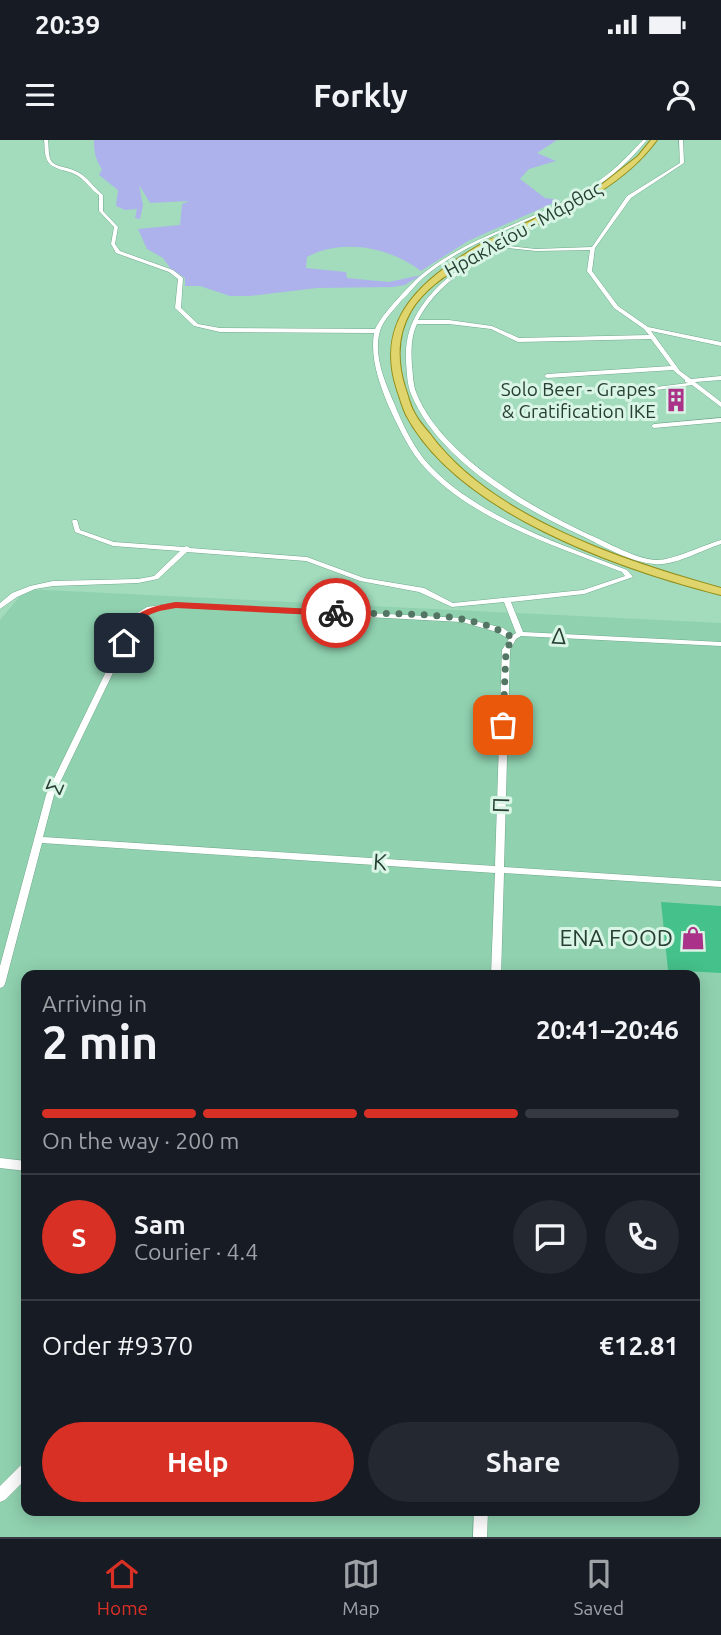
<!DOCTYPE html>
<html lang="en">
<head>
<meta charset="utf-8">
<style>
	:root { --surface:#171b24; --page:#242831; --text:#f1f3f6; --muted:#9ea1a6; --line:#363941; --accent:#d93025 }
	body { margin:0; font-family:Ubuntu,sans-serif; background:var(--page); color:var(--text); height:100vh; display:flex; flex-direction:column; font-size:26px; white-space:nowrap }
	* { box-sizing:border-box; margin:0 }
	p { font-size:23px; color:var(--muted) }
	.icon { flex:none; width:38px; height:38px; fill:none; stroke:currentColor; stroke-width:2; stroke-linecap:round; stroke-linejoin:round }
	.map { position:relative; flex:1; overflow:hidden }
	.side { position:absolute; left:21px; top:830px; width:679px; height:546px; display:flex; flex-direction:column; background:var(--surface); border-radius:14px; box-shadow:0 4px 18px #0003 }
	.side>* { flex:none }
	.pin { position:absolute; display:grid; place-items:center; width:60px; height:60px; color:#fff; margin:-30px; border-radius:14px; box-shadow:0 4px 10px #0006 }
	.courier { position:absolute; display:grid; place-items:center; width:70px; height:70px; margin:-35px; border:5px solid #d93025; border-radius:50%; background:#fff; color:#222; box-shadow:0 2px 9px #0007 }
	.headline em { font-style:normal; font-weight:700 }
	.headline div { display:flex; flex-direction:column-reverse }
	.headline { display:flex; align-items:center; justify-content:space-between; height:119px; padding:0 21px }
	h1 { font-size:46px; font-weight:700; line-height:52px }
	.bar { display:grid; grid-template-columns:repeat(4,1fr); gap:10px 7px; align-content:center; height:84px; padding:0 21px }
	.bar i { height:9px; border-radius:5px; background:var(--line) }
	.bar .current { background:var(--accent) }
	.bar p { grid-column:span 4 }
	.line { display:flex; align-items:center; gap:18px; padding:0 21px; border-top:2px solid var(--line) }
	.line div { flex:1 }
	.round { display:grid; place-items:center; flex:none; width:74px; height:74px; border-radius:37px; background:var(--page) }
	.action { display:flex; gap:14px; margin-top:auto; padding:14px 21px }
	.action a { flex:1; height:80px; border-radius:42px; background:var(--accent); color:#fff; font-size:28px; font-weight:700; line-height:80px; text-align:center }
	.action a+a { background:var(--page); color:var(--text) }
	.status { display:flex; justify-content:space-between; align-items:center; height:49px; padding:0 35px; background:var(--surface); direction:ltr }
	.status svg { height:19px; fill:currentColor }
	header { display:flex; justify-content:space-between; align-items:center; height:91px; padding:0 21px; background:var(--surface); font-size:32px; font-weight:700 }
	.tabs { display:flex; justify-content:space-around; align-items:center; height:98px; border-top:2px solid var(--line); background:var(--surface); font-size:19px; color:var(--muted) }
	.tabs a { display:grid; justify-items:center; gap:4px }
	.tabs .current { color:var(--accent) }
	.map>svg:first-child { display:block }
	.built { fill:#90d2b0; fill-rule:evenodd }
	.green { fill:#aeb2ec }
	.building { fill:#45c18b }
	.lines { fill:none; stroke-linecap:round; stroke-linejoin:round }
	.minor-casing { stroke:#70a88b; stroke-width:1 }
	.primary-casing { stroke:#928d18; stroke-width:2 }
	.minor { fill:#fff; fill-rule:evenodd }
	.primary { fill:#e0d46c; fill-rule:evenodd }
	.primary-bridge-casing { stroke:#928d18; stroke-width:8; stroke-linecap:butt }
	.primary-bridge { stroke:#e0d46c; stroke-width:7 }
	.route { fill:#d93025 }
	.done { stroke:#527663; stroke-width:7; stroke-dasharray:0 12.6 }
	.labels { text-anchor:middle; stroke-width:6; stroke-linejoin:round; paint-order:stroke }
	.far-street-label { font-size:19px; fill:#273f33; stroke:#d9f5e5 }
	.far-poi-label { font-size:19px; fill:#273f33; stroke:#d9f5e5; text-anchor:end }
	.street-label { font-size:23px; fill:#273f33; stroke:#d9f5e5 }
	.poi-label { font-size:23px; fill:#273f33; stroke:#d9f5e5; text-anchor:end }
</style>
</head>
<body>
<div class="status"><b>20:39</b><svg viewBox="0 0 49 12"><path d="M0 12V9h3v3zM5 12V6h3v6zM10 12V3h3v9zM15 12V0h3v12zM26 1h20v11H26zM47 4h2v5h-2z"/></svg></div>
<header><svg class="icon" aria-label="menu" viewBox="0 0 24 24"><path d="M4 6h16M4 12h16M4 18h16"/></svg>Forkly<svg class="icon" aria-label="person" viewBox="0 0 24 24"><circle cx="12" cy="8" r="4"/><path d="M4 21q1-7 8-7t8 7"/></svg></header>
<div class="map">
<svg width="721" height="1397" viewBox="0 0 721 1397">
	<rect width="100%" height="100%" fill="#a2dcbd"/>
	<path class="built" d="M26 449 721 483V1397H0V480ZM26 835H695V1370H26Z"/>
	<path class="green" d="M557 0 537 13 556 21 529 29 520 39 545 58 560 60 468 101 421 131C390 107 342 98 307 117L306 128 346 132 347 138 389 142 421 135 405 145 393 147 317 148 249 156H230L200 146H185V138L170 128 163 118 147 109 138 89 180 85 182 64 189 61 150 63 139 45 143 65 140 79 135 78 137 69 125 70 116 66 118 50 99 35 102 29C95 19 94 12 94 0Z"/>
	<path class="building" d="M661 762 721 766V833L668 830Z"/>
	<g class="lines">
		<g class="minor-casing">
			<path id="minor" d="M44 0H48C49 7 48 17 52 22 57 27 67 27 73 30 86 34 93 47 103 55V71L118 87 115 104 120 111 173 130 183 138 181 168 198 184 220 188 375 189C381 177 391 166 401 155 407 149 413 142 420 136 470 94 537 81 591 46 612 33 626 18 643 0H647C631 19 614 36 592 49 538 82 472 96 423 138 415 145 409 154 401 161 394 170 383 180 380 191 373 215 385 242 394 263 402 283 411 302 424 319 471 375 561 404 627 430L633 437 584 454 511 462 523 492 721 502V506L521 496 516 499 510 510 504 727 721 741V747L504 733 501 835H491L495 733 42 703 5 844 3 847 0 848V826L46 655 133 476 147 467 176 463 462 478 503 488 513 495 516 493 504 462 452 467 419 452 360 441 306 421 187 412 158 439 138 443 53 446 35 449 17 457 0 469V463L12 453 30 446 53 441 138 439 154 436 180 411 113 406 75 392 72 381 73 380H77L80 390 114 402 184 407 187 406 190 408 307 417 364 438 424 448 453 463 583 450 625 436 622 432C556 406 465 378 419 321 406 304 397 284 388 265 379 242 370 218 374 193L220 192 194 186 175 168 178 139 169 132 116 113 111 104 114 87 99 71V55C91 50 86 41 78 36 68 29 49 31 46 17 44 12 45 6 44 0ZM176 467 462 482 497 492 509 499 502 510 495 726 43 697 54 655 139 479 152 471Z
				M679 0H683L684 23 631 58 595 108 592 131 618 166 648 187 721 202V206L651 191 680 231 691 239 721 236V240L695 242 721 262V267L692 245 600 258 597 256 600 254 688 243 685 242V240L673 230 547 238 544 236 547 234 671 226 651 199 518 202 491 189 449 184H417C411 197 411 211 412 226 413 234 413 244 416 252 440 315 532 368 590 395 609 403 634 418 655 420 672 421 703 405 721 400V404C702 410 675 426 655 424 629 422 603 406 580 395 519 367 438 319 411 254 407 244 407 233 406 222 405 201 409 185 421 167 440 139 469 120 501 107L499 106V105L536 109 592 107 627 56 680 23ZM507 108 536 111 590 110 587 131 614 168 644 189 649 195 519 198 492 186 449 180H418C437 145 471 122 507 108Z
				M721 278V282L654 288 651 286 654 284Z
				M0 1018 26 1021V1031L0 1028Z
				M26 1324V1339L5 1360 0 1362V1346L21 1325Z
				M474 1370H488L487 1397H473Z"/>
		</g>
		<g class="primary-casing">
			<path id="primary" d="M651 0H657C618 53 555 75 498 103L491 101 601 45 638 16Z
				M481 104 488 106C462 128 430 140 411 171 397 195 397 221 405 247 408 255 410 265 414 272 418 280 424 287 430 294 492 378 624 421 721 448V455C619 429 458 373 406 275 402 267 400 258 397 250 373 177 425 138 481 104Z"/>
		</g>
		<use href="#minor" class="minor"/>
		<use href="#primary" class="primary"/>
		<g class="primary-bridge-casing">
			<path id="primary-bridge" d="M484 106 495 101"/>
		</g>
		<use href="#primary-bridge" class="primary-bridge"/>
	</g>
	<path class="route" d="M176 462 336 470 341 473 336 476 176 468C143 473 143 477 127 505H120C120 474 151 466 176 462Z"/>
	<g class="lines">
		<path class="done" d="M336 473C389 475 469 468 513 498L506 510 503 585"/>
	</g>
	<defs>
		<g id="building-bare" transform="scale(1.89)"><path d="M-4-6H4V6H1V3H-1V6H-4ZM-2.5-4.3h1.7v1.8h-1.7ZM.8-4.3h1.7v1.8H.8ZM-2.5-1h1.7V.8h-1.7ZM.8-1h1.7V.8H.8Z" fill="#aa3288" stroke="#d9f5e5" stroke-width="2.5" paint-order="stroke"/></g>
		<g id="shop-bare" transform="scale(1.89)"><path d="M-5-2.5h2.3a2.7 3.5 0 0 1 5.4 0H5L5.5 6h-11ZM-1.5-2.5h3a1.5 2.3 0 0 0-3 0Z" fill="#aa3288" stroke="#d9f5e5" stroke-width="2.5" paint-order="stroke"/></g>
	</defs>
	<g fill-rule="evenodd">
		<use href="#building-bare" x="676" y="260"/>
		<use href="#shop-bare" x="693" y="798"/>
	</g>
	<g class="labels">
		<g class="far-street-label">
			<text transform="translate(523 89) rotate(-29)" y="7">Ηρακλείου - Μάρθας</text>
		</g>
		<g class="far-poi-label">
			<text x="656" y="256">Solo Beer - Grapes<tspan x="656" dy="22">&amp; Gratification IKE</tspan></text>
		</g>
		<g class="street-label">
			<text transform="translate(559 496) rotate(3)" y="8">Δ</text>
			<text transform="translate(55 647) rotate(-67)" y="8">Σ</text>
			<text transform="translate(501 665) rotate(-88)" y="8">Π</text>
			<text transform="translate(380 722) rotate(4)" y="8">Κ</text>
		</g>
		<g class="poi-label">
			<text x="673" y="806">ENA FOOD</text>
		</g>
	</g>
</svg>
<div class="pin" style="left:503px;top:585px;background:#ea580c"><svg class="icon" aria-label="bag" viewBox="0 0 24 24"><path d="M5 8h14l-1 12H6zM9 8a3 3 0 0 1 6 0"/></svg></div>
<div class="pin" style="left:124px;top:503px;background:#1f2937"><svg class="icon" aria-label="home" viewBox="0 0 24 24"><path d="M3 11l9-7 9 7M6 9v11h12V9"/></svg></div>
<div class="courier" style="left:336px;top:473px"><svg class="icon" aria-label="bike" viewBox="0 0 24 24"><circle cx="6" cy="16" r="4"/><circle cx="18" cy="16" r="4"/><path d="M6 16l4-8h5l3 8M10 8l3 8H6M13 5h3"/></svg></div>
<section class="side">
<div class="headline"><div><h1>2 min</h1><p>Arriving in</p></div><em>20:41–20:46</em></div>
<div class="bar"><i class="current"></i><i class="current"></i><i class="current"></i><i></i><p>On the way · 200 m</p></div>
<div class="line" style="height:126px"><b class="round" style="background:var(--accent);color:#fff">S</b><div><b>Sam</b><p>Courier · 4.4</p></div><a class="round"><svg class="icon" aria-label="chat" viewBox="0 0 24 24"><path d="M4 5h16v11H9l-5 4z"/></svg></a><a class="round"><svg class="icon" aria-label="phone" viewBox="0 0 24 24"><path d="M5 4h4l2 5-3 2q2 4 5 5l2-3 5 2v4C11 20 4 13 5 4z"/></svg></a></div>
<div class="line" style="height:91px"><div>Order #9370</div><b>€12.81</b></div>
<div class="action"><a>Help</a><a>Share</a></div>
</section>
</div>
<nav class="tabs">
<a class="current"><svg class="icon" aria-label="home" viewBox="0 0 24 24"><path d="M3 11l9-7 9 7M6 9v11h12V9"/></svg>Home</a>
<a><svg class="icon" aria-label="map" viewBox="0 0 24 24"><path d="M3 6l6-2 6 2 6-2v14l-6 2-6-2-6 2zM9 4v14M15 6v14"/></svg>Map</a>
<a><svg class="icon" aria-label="saved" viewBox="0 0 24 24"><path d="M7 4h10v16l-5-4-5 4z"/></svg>Saved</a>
</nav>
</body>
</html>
